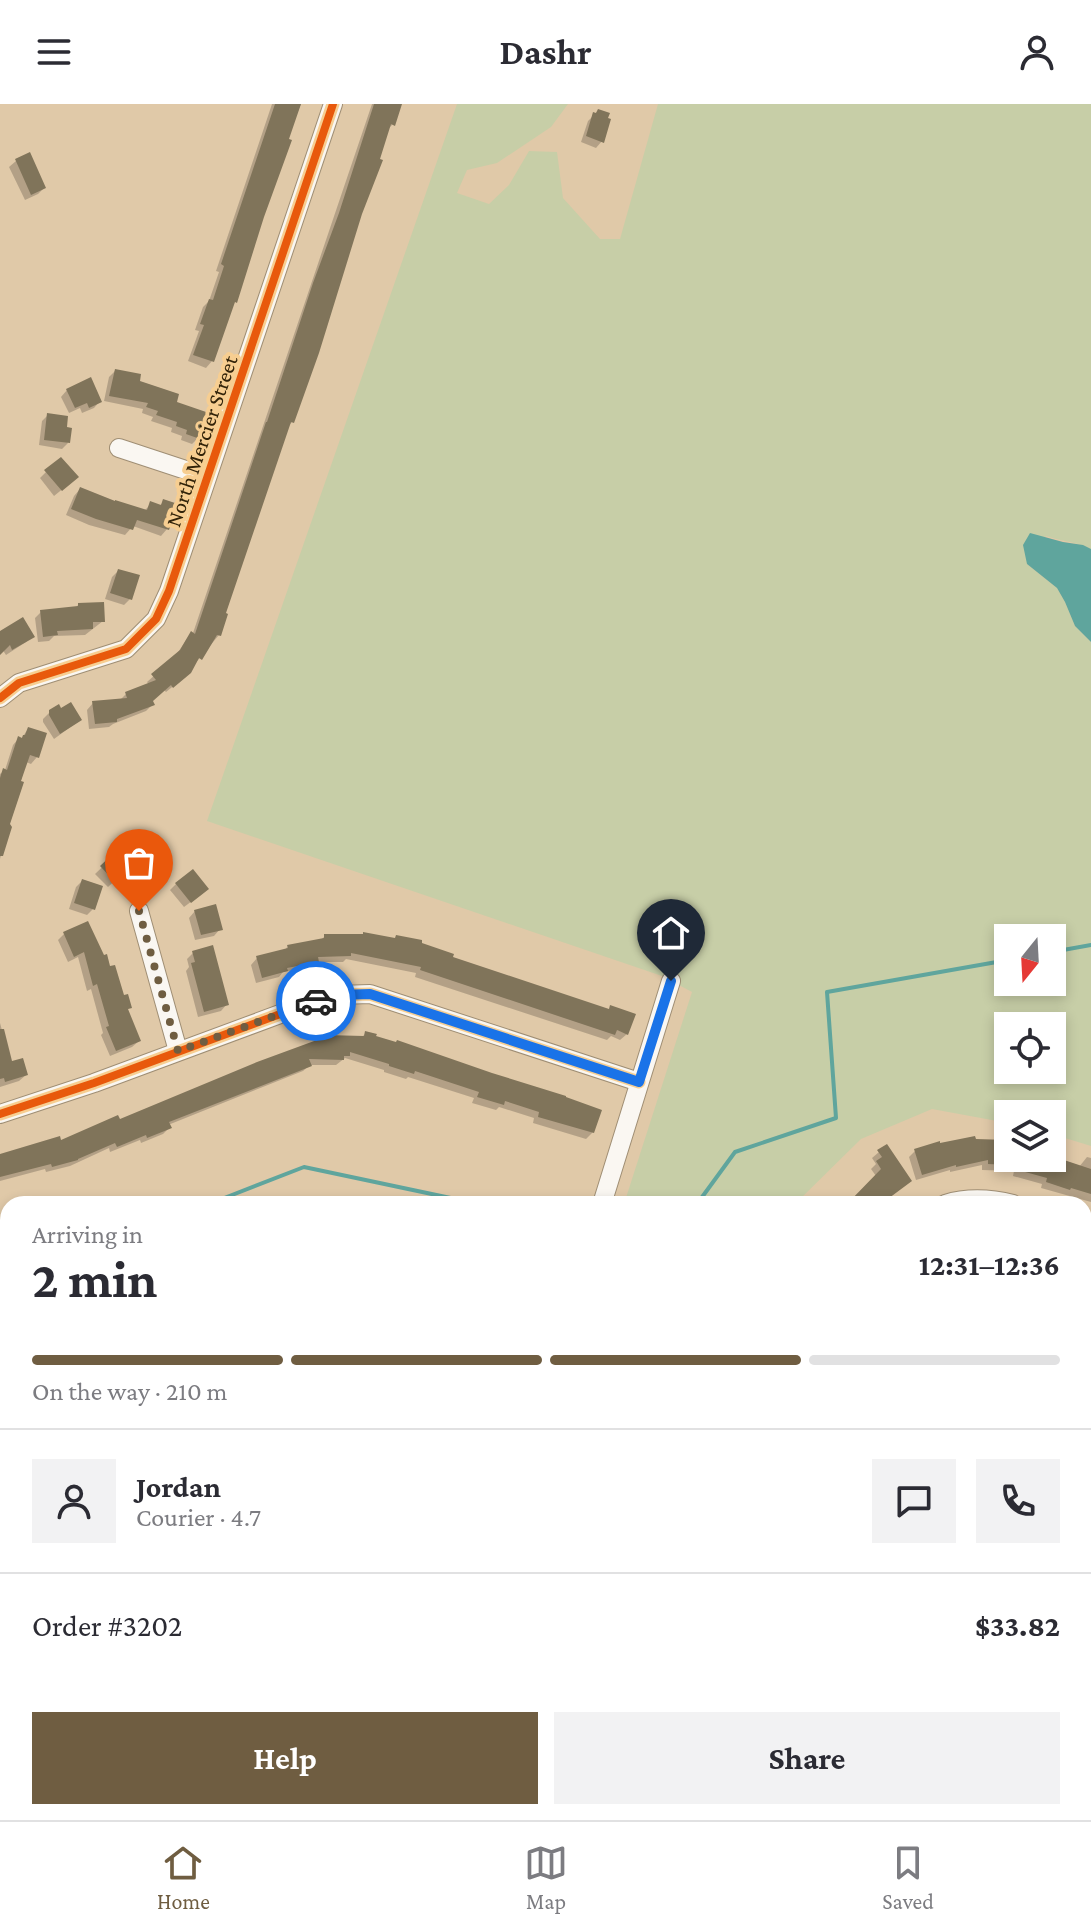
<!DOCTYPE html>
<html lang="en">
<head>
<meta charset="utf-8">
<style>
	:root { --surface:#fff; --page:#f2f2f3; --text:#2b2b33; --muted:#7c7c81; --line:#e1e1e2; --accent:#6f5d41 }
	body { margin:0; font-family:"Crimson Pro",serif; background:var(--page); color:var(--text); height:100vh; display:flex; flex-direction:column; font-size:30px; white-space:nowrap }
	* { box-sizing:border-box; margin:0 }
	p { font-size:26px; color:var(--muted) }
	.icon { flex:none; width:44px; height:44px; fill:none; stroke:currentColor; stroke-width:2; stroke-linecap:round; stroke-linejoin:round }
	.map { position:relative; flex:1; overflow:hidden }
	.drawer { position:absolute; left:0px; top:1092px; width:1092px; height:624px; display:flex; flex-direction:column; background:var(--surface); border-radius:24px 24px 0 0; box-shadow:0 4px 12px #0003 }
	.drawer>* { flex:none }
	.needle { width:52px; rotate:198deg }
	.controls { position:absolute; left:994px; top:820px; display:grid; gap:16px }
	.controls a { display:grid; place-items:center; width:72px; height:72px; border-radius:0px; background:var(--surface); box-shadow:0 4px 12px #0003; font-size:40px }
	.pin { position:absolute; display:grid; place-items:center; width:68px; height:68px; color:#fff; margin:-82px -34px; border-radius:50% 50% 50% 0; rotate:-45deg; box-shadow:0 0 8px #0007 }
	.pin .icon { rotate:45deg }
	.courier { position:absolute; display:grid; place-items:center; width:80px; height:80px; margin:-40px; border:6px solid #1a73e8; border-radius:50%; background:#fff; color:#222; box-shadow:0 2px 10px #0007 }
	.summary em { font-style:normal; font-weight:700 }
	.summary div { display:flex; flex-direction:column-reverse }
	.summary { display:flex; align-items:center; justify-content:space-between; height:136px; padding:0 32px }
	h1 { font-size:52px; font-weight:700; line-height:60px }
	.bar { display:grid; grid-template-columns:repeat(4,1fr); gap:12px 8px; align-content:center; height:96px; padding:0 32px }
	.bar i { height:10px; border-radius:6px; background:var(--line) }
	.bar .on { background:var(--accent) }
	.bar p { grid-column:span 4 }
	.line { display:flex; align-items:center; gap:20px; padding:0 32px; border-top:2px solid var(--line) }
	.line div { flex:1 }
	.round { display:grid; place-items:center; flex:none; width:84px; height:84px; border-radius:0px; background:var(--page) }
	.primary-button { display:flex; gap:16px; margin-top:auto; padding:16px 32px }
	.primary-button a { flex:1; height:92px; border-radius:0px; background:var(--accent); color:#fff; font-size:32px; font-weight:700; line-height:92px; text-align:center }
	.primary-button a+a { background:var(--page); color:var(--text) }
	header { display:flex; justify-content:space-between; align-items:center; height:104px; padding:0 32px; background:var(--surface); font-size:36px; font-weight:700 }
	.dock { display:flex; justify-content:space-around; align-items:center; height:112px; border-top:2px solid var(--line); background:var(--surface); font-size:22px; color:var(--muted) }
	.dock a { display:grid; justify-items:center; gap:4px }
	.dock .on { color:var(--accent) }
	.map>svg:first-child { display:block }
	.green { fill:#c7cea7; fill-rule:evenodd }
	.water { fill:#5fa59d }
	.shadow { fill:#0003 }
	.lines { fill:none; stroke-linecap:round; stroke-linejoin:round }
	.stream { stroke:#5fa59d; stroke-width:4 }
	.building { fill:#80745a }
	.minor-casing { stroke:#9f8e74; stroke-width:20 }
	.minor { stroke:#faf7f2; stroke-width:18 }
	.cycleway-casing { stroke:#f7ce91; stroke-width:13 }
	.cycleway { stroke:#e8590c; stroke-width:8 }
	.done { stroke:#6f5d41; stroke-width:8; stroke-dasharray:0 14.4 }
	.route { stroke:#1a73e8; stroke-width:10 }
	.labels { text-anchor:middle; stroke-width:8; stroke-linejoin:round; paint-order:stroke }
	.street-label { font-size:22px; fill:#322309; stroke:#f7ce91 }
</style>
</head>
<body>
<header><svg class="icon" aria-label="menu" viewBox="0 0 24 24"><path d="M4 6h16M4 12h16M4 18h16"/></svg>Dashr<svg class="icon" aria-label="person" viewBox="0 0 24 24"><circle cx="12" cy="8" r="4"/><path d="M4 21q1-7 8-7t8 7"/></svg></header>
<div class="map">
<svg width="1091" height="1716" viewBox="0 0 1091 1716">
	<rect width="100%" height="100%" fill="#e0c9a8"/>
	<path class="green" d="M457 0H568L551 23 497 59 467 66 457 89 489 100 509 81 529 47 557 48 563 94 600 135H620L658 0H1091V445C1077 438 1061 437 1046 432L1027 460 1057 484 1065 498 1075 522 1091 538V1042L1052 1030V1010H1008V1019L932 1005 861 1035 795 1100H624L692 888 662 872 207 717ZM1008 834H1052V878H1008ZM1008 922H1052V966H1008Z"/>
	<path class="water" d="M1030 429 1063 438 1083 441 1091 445V538L1075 522 1065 498 1057 484 1027 460 1023 441Z"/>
	<path class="shadow" d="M272 0H301L286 36 244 172 212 257 206 264 188 257 199 227 195 226 203 203 209 197 219 168 216 167Z
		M372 0H400L393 20 387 26 292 318 287 324 223 510 219 531 182 575 166 588 164 586 151 597 152 601 146 607 113 620 109 623 89 625 87 606 93 599 119 597 126 590 149 581 147 578 175 553 186 536 193 529Z
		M598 7 602 37 596 44 581 38 588 17Z
		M29 51 44 84 38 90 25 96 9 63 16 57Z
		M115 267 174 300 198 334 192 340 181 336 182 332 171 328 172 324 151 317 153 313 142 309 143 305 104 297 109 273Z
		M67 286 100 297 94 304 82 309 80 304 69 309 61 293Z
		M48 311 68 339 62 345 39 341 42 317Z
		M46 368 70 379 54 392 40 374Z
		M80 385 115 400 145 406 151 400 159 402 164 398 167 425 161 432 133 422 125 431 89 421 66 411 74 392Z
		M118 467 130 495 124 501 105 495 112 473Z
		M78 501 103 517 85 531 54 532 49 537 38 538 35 514 41 508 76 504Z
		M0 529 32 532 26 538 6 551 2 545 0 548Z
		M50 608 80 616 54 635 43 618V615Z
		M28 625 37 653 31 660 26 658 0 755V670L5 666 13 641 19 634 21 635Z
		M143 746 168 766 162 773 139 775 136 752Z
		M118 748 131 761 108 783 95 770Z
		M82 777 93 805 87 811 69 805 76 783Z
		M176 780 200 791 184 803 170 786Z
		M195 807 220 825 214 832 195 836 189 814Z
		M64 830 109 864 123 894 129 904 127 906 139 937 132 943 110 952 101 931 103 929 91 885 87 887 78 853 68 858 58 836Z
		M325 832 420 840 627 930 620 936 611 932 607 936 415 873 416 869 346 855 343 858H315L310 863 283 868 279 873 256 879 251 861 257 854 284 847 288 842 321 836Z
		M193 849 227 900 221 907 198 913 186 867 189 863 187 855Z
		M0 919 11 959 26 971 19 977 0 983Z
		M366 929 593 1028 586 1035 533 1019 534 1014 499 1003 496 1006 472 999 474 994 408 973 406 975 384 968V966L345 954 336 961H310L303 967 168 1021 169 1024 163 1030 141 1039 140 1036 110 1048 109 1044 70 1062 46 1068 45 1065 0 1077V1052L59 1039 361 934Z
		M974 1037 1008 1038V1054H1052L1079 1063 1087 1053 1091 1054V1098L1041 1084 1042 1080 1013 1072 1014 1067 982 1066V1061L950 1068V1066L916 1076 909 1053 915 1047Z
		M886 1042 879 1100H834L841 1094 850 1099 876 1072 871 1065 876 1060 872 1054Z
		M1084 1162 1091 1164V1199L1084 1197Z
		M1091 1411V1496L1084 1516V1442L1086 1435 1084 1432Z
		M8 1423V1452L3 1454 0 1443V1427Z
		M0 1567 8 1569V1596L5 1595 7 1591 0 1589Z
		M0 1659 8 1661V1708H15L13 1716H0Z
		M1091 1689V1716H1067L1074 1708H1084V1697Z
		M31 1708H73L70 1716H28Z
		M351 1708H374L369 1712 363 1710 360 1714 351 1711Z
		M443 1708H464L461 1716H440Z
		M558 1708H583L580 1716H555Z
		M772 1708H860L870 1711 869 1714 876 1716H792Z"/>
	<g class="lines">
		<path class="stream" d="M1052 848 1091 841
			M209 1100 304 1063 479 1100
			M697 1100 735 1048 836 1014 827 888 1008 856
			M0 1182 8 1178"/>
	</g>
	<path class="building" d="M275 0H301L289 35 292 36 264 113 237 199 235 198 214 258 193 251 204 221 200 220 209 195 213 196 224 162 221 160Z
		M374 0H402L395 22 391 20 380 55 383 56 362 110 319 249 294 319 291 318 226 509 228 510 221 532 217 531 202 556 199 554 191 569 173 584 171 581 153 597 155 601 117 615V618L95 620 92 597 127 594 125 588 156 576 151 570 180 546 191 527 195 530 266 318H267L313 179 339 109Z
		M598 5 610 9 608 14 611 15 604 39 586 32 593 8 596 9Z
		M30 48 46 84 31 91 15 55Z
		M115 265 141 270 140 277 179 290 177 298 209 309 200 335 186 330 187 326 176 322 177 318 156 311 158 307 146 303 148 299 109 292Z
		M91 273 102 298 89 304 87 299 75 304 66 285Z
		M47 309 68 312 67 323 72 324 70 339 44 336Z
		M61 353 79 373 62 387 44 366Z
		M80 383 115 397V396L147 406 150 397 161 401 163 395 178 400 169 426 137 416 133 426 96 415 71 405Z
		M118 465 140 471 132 496 110 489Z
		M104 498 105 518H93V525L57 527 58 531 43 533 40 506 78 502V499Z
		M23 513 35 533 12 546 10 541 0 551V527Z
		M71 598 82 616 60 630 49 611V606L59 600 61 604Z
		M28 623 47 629 39 654 30 651 21 677 24 678 10 720 12 723 3 752H0V674L3 664 7 666 18 632 22 634 23 631H25Z
		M168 742 170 767 144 769 142 744Z
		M118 745 134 761 116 779 100 762Z
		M193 765 209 785 191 799 175 779Z
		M82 775 103 782 95 806 74 799Z
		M216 800 223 826 201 831 194 806Z
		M88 817 104 851 107 850 110 862 115 861 124 891 128 890 132 904 128 905 141 937 116 947 106 923 109 922 97 880 93 882 84 848 74 853 63 828Z
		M363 828 395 834 396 831 422 836V839L454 850 453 853 609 905 610 901 636 910 628 931 617 926 615 931 420 866 421 863 351 849V852L318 853 319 858 287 864 288 867 262 874 256 852 288 844 287 841 324 834V830H363Z
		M213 841 229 901 204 908 191 859 195 858 192 847Z
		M0 925H4L12 957 23 954 28 971 5 978 4 974 0 975Z
		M365 927 377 930 376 932 396 938 397 936 492 969 566 992V993L602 1006 594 1029 538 1013 539 1008 505 997 504 1001 477 993 479 988 415 967 414 970 389 962V960L350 948V952H344V956L309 955 312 962 169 1018 172 1024 147 1034 146 1031 117 1043 115 1039 78 1055V1056L52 1063 51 1060 0 1073V1050L60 1032 61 1036 118 1011 120 1015 257 958 325 933V931L364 932Z
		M975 1032 976 1035 1008 1036V1061L988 1060V1056L956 1063V1061L922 1071 914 1045 940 1037V1039Z
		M887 1040 912 1077 881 1100H847L881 1065 876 1057 882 1053 877 1046Z
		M1021 1054H1058L1091 1065V1090L1071 1084 1070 1086 1046 1078 1047 1074 1018 1066Z"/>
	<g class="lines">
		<g class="minor-casing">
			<path id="minor" d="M119 344 207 373
				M0 594 19 579 126 545 156 515 169 487 333 0
				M139 807 178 947
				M0 1010 94 979 318 896 339 891 370 890 639 978
				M602 1100 671 877
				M945 1100C968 1093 989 1094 1013 1100
				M1084 1124 1091 1126
				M1084 1358 1091 1359
				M0 1622 8 1625
				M1084 1623 1091 1603
				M274 1708 297 1716
				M398 1716 401 1708
				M623 1716 625 1708"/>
		</g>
		<use href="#minor" class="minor"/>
		<g class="cycleway-casing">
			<path id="cycleway" d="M0 594 19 579 126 545 156 515 169 487 333 0
				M0 1010 94 979 318 896 339 891 370 890 639 978"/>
		</g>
		<use href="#cycleway" class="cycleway"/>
	</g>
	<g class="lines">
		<path class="done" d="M139 807 178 947 316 897"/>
		<path class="route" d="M316 897 339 891 370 890 639 978 671 877"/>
	</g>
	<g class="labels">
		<g class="street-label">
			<text transform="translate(201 337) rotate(-71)" y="8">North Mercier Street</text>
		</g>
	</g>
</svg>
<div class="controls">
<a><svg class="needle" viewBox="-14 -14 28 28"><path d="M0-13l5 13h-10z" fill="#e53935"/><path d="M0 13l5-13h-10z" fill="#7c7c81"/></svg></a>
<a><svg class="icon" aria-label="locate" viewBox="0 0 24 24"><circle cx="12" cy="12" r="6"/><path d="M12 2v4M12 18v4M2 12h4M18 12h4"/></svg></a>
<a><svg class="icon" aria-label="layers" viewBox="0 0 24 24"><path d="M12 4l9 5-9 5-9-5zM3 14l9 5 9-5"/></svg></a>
</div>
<div class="pin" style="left:139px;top:807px;background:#ea580c"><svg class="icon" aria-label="bag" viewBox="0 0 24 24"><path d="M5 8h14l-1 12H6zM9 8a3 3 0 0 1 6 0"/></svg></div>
<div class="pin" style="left:671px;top:877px;background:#1f2937"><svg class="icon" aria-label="home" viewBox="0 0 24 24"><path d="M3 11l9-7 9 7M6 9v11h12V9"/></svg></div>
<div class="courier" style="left:316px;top:897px"><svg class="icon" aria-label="car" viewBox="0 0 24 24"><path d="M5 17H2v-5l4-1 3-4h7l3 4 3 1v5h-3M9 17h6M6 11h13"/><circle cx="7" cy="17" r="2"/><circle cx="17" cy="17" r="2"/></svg></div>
<section class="drawer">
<div class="summary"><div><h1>2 min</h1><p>Arriving in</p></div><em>12:31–12:36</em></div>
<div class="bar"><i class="on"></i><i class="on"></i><i class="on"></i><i></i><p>On the way · 210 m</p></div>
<div class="line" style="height:144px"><a class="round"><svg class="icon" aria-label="person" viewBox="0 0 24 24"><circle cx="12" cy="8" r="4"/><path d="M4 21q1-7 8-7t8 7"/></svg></a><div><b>Jordan</b><p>Courier · 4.7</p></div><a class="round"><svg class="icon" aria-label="chat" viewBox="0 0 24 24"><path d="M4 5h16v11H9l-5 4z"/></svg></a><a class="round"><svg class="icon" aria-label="phone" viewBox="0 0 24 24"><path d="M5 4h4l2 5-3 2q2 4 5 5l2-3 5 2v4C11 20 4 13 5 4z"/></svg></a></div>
<div class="line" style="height:104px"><div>Order #3202</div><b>$33.82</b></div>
<div class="primary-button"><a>Help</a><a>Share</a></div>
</section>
</div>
<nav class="dock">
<a class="on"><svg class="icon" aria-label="home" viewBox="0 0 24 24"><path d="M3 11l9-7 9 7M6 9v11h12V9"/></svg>Home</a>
<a><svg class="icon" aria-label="map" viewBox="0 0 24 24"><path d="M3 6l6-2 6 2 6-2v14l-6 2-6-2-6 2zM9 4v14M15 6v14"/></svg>Map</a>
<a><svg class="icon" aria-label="saved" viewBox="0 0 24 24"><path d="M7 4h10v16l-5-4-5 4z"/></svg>Saved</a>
</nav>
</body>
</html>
